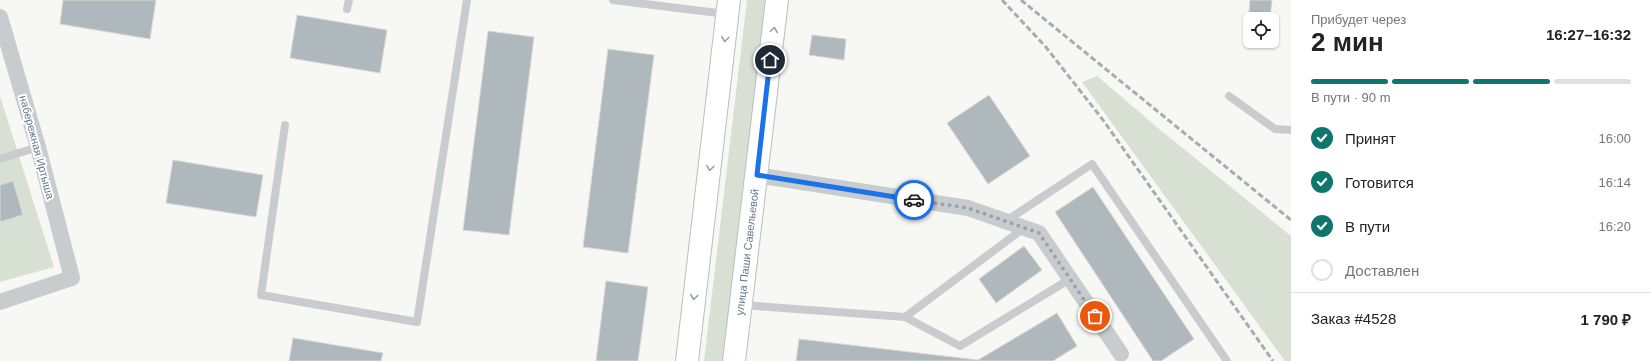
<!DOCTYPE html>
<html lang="ru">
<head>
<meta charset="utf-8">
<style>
	:root { --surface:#fff; --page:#f6f6f6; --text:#222; --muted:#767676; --line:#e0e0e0; --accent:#0f766e }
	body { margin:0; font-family:Arial,sans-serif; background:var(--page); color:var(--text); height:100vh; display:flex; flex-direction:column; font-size:15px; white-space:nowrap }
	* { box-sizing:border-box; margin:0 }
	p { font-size:13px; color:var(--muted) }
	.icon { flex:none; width:22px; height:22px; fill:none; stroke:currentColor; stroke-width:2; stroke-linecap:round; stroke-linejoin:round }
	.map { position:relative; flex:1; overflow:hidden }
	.side { display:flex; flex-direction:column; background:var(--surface); width:360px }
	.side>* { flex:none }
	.controls { position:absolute; left:1243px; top:12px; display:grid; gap:8px }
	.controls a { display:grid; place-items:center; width:36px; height:36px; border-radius:6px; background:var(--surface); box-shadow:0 1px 3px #0004; font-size:20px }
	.pin { position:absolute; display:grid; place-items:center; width:34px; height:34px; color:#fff; margin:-17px; border:2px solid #fff; border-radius:50%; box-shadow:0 1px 4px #0007 }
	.courier { position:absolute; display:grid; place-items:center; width:40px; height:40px; margin:-20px; border:3px solid #1a73e8; border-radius:50%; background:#fff; color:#222; box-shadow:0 1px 5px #0007 }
	.overview em { font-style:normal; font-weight:700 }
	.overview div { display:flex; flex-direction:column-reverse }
	.overview { display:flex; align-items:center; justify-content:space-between; height:68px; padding:0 20px }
	h1 { font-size:26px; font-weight:700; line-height:30px }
	.bar { display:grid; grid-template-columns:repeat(4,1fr); gap:6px 4px; align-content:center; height:48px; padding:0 20px }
	.bar i { height:5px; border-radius:3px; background:var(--line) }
	.bar .on { background:var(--accent) }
	.bar p { grid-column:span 4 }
	.line { display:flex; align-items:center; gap:10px; padding:0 20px; border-top:1px solid var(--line) }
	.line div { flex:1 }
	ol { padding:0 20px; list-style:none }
	li { display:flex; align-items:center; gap:12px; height:44px }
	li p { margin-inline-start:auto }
	li .icon { padding:4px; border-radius:50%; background:var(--accent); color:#fff; stroke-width:4 }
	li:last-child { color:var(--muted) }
	li i { width:22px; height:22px; border:2px solid var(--line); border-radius:50% }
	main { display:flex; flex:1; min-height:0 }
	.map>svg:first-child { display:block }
	.green { fill:#d8e0d4 }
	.building { fill:#afb8bd; stroke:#d9d9d6 }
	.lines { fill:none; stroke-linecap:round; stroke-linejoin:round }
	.secondary-casing { stroke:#b8bec2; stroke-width:24 }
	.service { stroke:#c9cccf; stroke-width:8 }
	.minor { stroke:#c9cccf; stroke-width:16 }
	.secondary { stroke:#fff; stroke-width:22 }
	.rail { stroke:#a6adb2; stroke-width:3; stroke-dasharray:6 3; stroke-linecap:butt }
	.oneway { stroke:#92a0ab }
	.done { stroke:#97a4ad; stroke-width:4; stroke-dasharray:0 7.2 }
	.route { stroke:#1a73e8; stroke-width:5 }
	.labels { text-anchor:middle; stroke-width:4; stroke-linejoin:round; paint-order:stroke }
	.street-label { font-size:11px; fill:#637887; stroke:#fff }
</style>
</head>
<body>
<main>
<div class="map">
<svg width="1291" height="361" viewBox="0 0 1291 361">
	<rect width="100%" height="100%" fill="#f7f7f3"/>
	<path class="green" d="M747 0H766L723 361H704Z
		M1097 76 1158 128 1291 236V361H1285L1082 82Z
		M0 96 54 267 0 282Z"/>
	<path class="building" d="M63 0H156L150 39 60 24Z
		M1250 0H1272L1270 19H1250V39H1247Z
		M297 15 387 30 380 73 290 58Z
		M488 31 534 37 509 235 463 230Z
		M812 35 846 39 844 60 809 55Z
		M608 49 654 55 628 253 583 247Z
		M989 95 1030 156 988 184 947 123Z
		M173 160 263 175 256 217 166 203Z
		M13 181 23 215 0 222V185Z
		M1093 187 1194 339 1161 361H1153L1055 212Z
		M1024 246 1042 270 996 303 979 279Z
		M606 281 648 287 638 361H596Z
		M1057 313 1077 346 1053 361H796L799 339 978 360Z
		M293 338 383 353 381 361H289Z"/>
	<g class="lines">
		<g class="secondary-casing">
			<path id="secondary" d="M687 361 729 0
				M734 361 777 0"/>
		</g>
		<path class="service" d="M613 0 726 14
			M347 9 349 0
			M1229 96 1275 129 1291 130
			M285 125 261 295 417 322 467 0
			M0 159 38 147
			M1006 221 1092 164 1227 361
			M742 305 905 317 1024 228
			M905 317 960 346 1070 279"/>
		<path class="minor" d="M0 17 38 147 72 278 0 302
			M757 175 968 208 1039 233 1121 354"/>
		<use href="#secondary" class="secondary"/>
		<path class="rail" d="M1002 0 1045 46 1103 120 1273 361
			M1021 0 1291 220"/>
	</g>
	<defs><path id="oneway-chevron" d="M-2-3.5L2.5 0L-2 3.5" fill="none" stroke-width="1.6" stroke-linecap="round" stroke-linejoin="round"/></defs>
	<g class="oneway">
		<use href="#oneway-chevron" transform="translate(774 30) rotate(-83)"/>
		<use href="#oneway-chevron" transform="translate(725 39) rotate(97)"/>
		<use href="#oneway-chevron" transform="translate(710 168) rotate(97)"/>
		<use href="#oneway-chevron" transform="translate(694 297) rotate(97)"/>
	</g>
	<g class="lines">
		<path class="done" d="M914 200 968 208 1039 233 1095 316"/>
		<path class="route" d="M770 60 757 175 914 200"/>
	</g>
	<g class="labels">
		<g class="street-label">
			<text transform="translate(37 147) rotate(75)" y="4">набережная Иртыша</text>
			<text transform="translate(747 252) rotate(-83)" y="4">улица Паши Савельевой</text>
		</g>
	</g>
</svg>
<div class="controls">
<a><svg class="icon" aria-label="locate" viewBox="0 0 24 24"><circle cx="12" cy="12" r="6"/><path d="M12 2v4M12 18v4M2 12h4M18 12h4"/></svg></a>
</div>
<div class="pin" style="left:1095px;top:316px;background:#ea580c"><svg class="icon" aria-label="bag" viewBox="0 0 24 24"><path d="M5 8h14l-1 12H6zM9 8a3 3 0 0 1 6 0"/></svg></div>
<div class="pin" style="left:770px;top:60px;background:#1f2937"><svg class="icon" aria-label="home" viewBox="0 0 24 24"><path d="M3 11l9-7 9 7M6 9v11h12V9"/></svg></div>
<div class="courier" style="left:914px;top:200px"><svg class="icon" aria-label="car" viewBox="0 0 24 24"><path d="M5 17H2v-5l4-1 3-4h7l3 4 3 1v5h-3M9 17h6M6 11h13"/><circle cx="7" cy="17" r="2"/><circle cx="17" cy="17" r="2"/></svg></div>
</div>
<section class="side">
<div class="overview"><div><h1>2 мин</h1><p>Прибудет через</p></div><em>16:27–16:32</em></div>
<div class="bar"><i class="on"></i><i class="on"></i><i class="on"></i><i></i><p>В пути · 90 m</p></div>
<ol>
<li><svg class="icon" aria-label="check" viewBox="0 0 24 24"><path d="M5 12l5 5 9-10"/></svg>Принят<p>16:00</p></li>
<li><svg class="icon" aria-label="check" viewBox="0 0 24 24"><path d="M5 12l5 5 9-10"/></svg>Готовится<p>16:14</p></li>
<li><svg class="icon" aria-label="check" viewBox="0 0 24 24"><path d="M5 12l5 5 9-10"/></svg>В пути<p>16:20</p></li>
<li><i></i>Доставлен</li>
</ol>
<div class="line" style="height:52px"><div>Заказ #4528</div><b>1 790 ₽</b></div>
</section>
</main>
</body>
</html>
